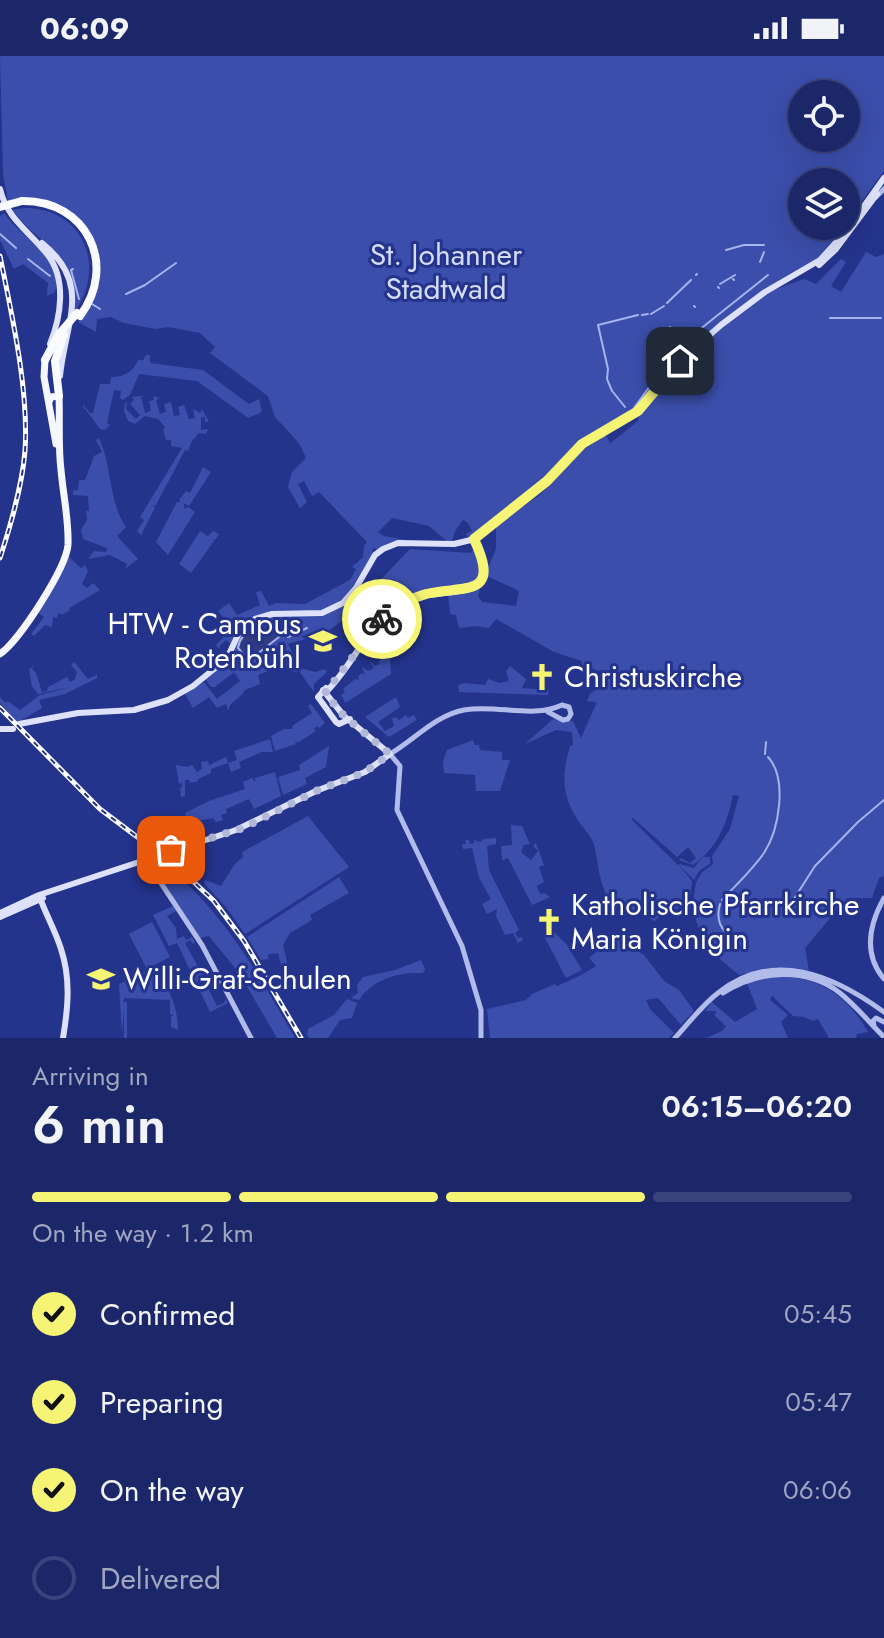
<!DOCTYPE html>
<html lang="en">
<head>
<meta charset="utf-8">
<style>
	:root { --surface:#1b2769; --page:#242f6f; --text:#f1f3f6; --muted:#a0a5c0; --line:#39447d; --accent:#f6f475 }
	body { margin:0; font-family:Jost,sans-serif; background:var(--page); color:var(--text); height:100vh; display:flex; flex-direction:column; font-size:30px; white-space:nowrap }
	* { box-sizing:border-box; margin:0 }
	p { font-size:26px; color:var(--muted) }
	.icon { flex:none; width:44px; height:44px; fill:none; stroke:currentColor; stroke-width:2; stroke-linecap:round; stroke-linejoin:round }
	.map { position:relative; height:982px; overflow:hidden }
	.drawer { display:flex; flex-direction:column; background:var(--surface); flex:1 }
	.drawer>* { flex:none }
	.controls { position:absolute; left:788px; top:24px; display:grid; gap:16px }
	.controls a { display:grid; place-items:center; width:72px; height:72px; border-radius:50%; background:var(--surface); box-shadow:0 8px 32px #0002,0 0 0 2px var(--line); font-size:40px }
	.pin { position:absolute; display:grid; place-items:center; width:68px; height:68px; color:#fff; margin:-34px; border-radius:16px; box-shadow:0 4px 12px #0006 }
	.courier { position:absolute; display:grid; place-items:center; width:80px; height:80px; margin:-40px; border:6px solid #f6f475; border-radius:50%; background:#fff; color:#222; box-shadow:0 2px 10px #0007 }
	.overview em { font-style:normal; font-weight:600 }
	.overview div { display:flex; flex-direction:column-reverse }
	.overview { display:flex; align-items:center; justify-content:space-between; height:136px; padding:0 32px }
	h1 { font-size:52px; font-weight:600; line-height:60px }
	.bar { display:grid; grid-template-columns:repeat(4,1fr); gap:12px 8px; align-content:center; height:96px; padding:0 32px }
	.bar i { height:10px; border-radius:6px; background:var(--line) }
	.bar .current { background:var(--accent) }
	.bar p { grid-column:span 4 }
	ol { padding:0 32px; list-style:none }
	li { display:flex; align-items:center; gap:24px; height:88px }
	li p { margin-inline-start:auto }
	li .icon { padding:8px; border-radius:50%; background:var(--accent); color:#111; stroke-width:4 }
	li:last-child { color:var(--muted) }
	li i { width:44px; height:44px; border:4px solid var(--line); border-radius:50% }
	.status { display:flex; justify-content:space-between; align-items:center; height:56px; padding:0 40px; background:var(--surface); direction:ltr }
	.status svg { height:22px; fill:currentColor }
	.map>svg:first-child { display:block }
	.green { fill:#3b4eab; fill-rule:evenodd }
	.water { fill:#303c7f; stroke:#a6b3ec; stroke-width:2 }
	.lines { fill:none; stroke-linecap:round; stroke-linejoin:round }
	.stream { stroke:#a6b3ec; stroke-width:2 }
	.tertiary { stroke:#b2bceb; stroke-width:5 }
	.secondary { stroke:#dde1f9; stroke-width:6 }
	.primary { stroke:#f6f7fe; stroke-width:7 }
	.trunk { stroke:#fafbfe; stroke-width:8 }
	.rail-casing { stroke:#fff; stroke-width:5 }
	.rail { stroke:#24348c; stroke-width:2; stroke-dasharray:6; stroke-linecap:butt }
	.trunk-bridge { stroke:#fafbfe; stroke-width:8 }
	.done { stroke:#b2b8d7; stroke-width:8; stroke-dasharray:0 14.4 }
	.route { stroke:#f6f475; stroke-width:10 }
	.labels { text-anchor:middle; stroke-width:6; stroke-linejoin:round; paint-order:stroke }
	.park-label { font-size:30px; fill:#d6dcf8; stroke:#24348c }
	.poi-label { font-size:30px; fill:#fff; stroke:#24348c; text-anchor:start }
</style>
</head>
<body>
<div class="status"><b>06:09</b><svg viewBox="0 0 49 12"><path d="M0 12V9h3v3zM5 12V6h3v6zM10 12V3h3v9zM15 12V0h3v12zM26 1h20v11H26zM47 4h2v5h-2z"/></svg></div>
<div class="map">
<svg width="884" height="982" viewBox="0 0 884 982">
	<rect width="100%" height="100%" fill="#24348c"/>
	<path class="green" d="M0 0H884V115L846 167V126H802V170H844L817 203 781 223 713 273 637 354 581 386 546 424 468 482 466 478 472 475 468 467 463 464 455 475 452 486H448L429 470 392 462 378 476 384 480 412 485 379 494 373 492 372 499 346 542 326 554 254 561 240 569 231 588 226 584 218 592 216 589 232 572 218 555 229 547 237 559 260 549 256 536 261 535 269 550 276 547 305 548 350 524 356 513 352 511 363 501 364 490 367 486 319 436 312 440 304 425 298 428 307 446 300 452 288 431 292 416 306 402 299 387 275 361 268 340 210 297 215 291 200 277 168 271 155 273 124 267 111 261 97 263 96 276 78 266C106 233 109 203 81 170 59 144 41 138 8 145L3 119ZM802 38H846V82H802Z
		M26 152C84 153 107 211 74 257 80 198 42 193 12 154Z
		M4 157C20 182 64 201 55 236L47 240 48 227 23 208 14 213 0 184V160Z
		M866 196 876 201 884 198V820L879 822 872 842H847L805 892 809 915 771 912 739 919C713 898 692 878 694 840 695 833 695 827 699 821 702 815 708 812 713 808L712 800 730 773 739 740 733 739C727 769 717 792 693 809L679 804 681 802 690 807 696 802 688 791 677 801 633 762 631 763 678 809 680 808 694 812 703 801H710V808L700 814 694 824 679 809 692 825 690 847 660 860 655 865 623 850 614 841 609 843C598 825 599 809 594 789 591 778 583 773 577 763 561 738 562 718 570 690L573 689 572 676 556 674 525 688 553 663 573 665 581 682 597 646 587 645 590 638 605 627 606 617 581 609 582 605 554 596 496 563 489 572 477 570 459 572 456 559 450 558 448 538 475 536 481 527 478 540 482 546 516 550 519 535 485 519 496 493V470L541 438 582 395 606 379 610 387 603 393 638 365 639 359 681 306 748 250 773 234 804 223 816 228 841 203 846 206 831 230 841 236Z
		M146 299H150V307L203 314 249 348 259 343 262 356 248 362 197 325 139 318 130 339 123 344 120 342 121 335 114 334 107 367 110 369 105 374 100 373 83 350V348L90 357H93L100 328H110L111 321C123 322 134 315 138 304H143Z
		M140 340H145L141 341 145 357 151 355 149 345 154 344 153 340 160 342 156 344 160 358 166 356 164 348 171 346 174 360 180 359 178 351 184 349 189 363 195 362 193 353 200 357 202 353 209 366H205V361H201V374L208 373 206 378 199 377 192 385 188 395 185 394 156 449H153L155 452 141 479 137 475 144 464 140 461 182 392 171 390V384H166L163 374 165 371 158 363 145 360 135 368 128 365 124 355 125 347H127L126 353 136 363 140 359 130 348 134 344 132 341Z
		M99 382C113 412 108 445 126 471L117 480 138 503 125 513 127 508 110 499 88 503 94 495 106 496 107 492 83 483 81 474 87 464 86 455H89L88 440 73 439V435L78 434 79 424H85L94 400 102 396 96 384Z
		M203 411 211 416 189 450 183 447 185 453 188 451 195 456 168 499 156 486 177 446H181L179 444 186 435 190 437Z
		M200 475 208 480 213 475 219 478 215 484 212 483 214 485 191 517 179 508Z
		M474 491C497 542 457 526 429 532 415 535 398 546 384 555L378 550 361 551 324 578 288 588 300 612 315 616 325 613 327 616 314 628V636L299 615 294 616 283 609 258 619 260 628 245 634C241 643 230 644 228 655L226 648 217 652 209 641 193 652 185 638 204 626 217 643 240 625 234 616 215 631H211L206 624 223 608 244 574 262 561 327 557 357 533 367 538 410 493 471 497Z
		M69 501 81 512 85 509 88 515 82 528 87 532 93 527 100 534 69 552 70 554 62 559 59 557 57 562 53 561 52 571 45 569 34 580 31 578 44 561 37 556Z
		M386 601 390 602 391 618 345 647 343 641 340 640 345 636 343 633 355 623 359 624 358 620 362 617 365 619 362 611 368 615 374 612 368 603 375 610 380 608 378 605Z
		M74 606 88 623 97 619V622L65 638 39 644 42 652 17 667 0 647V641L6 647 8 645 20 654 40 639 71 631 38 638 32 630 29 614 35 608 32 613 36 617 42 636 47 635 48 631 67 621 70 626 75 623 77 616 71 609Z
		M510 610 526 623 522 632 549 634 548 639 459 636 458 629 464 627 485 629 488 623 500 627 509 625 506 615Z
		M396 641 400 651 378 666 385 675 394 670 392 662 396 661 399 664 406 659 408 662 414 659 417 664 389 681 365 661Z
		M311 648 325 667 319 672 317 670 314 673 316 675 299 686H295L296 688 275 695 271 680 284 673H293L292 670 312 657 308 650Z
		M270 683 273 696H262L239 706 241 712 231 716 228 707 211 713V717L198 723V725L190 727 189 724H185V740L181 741 180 732 182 731V727L179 728 176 709 187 711 192 709 197 716 202 713 201 706 208 705 209 709 226 701 228 707 237 704 234 695Z
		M473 684 475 689H479L480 694 502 696V704H510L500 735H476L475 719 444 717 443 706 447 694Z
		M329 690 326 711 305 722 307 728 283 739 278 721 300 714 299 709Z
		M275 716 281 740 254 753 249 743 226 753 227 757 221 759 223 764 216 766 213 762 198 765 200 773 173 781 171 768 187 765 185 757 209 745 245 733 243 726 252 722 255 726V722Z
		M308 760 349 811 245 878 226 851 204 827 205 824 221 830 234 809 243 801 242 796Z
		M511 769 522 770 530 788 524 789 521 796 531 804 538 795 533 790 536 787 544 809 539 811 544 826 537 830 540 838 545 837 550 841 532 849 508 802 502 804 501 790 512 789Z
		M496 782V788L487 790 489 814 519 874 515 877 518 882 522 881 523 884 518 887 513 877 505 879 496 860 497 853 487 858 482 848 491 843 479 822 472 792 463 793 462 788H466L465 784H469L470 788 474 787V784L481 786 483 783Z
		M156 802C221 850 255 913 295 982H277L239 917 209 880 200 882 150 809Z
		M339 821 349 837 310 859 312 864 290 877 283 889 288 910 282 912 278 897 268 898 269 903 261 904 247 881Z
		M173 850 176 855 167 860 176 872 177 883 184 880 186 884 192 881 195 886 193 888 190 884 185 887 202 918 207 915 208 910 217 927 213 925 206 928 217 950 224 947 226 943 228 947 210 956 177 887 169 890 153 859Z
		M152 866 170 901 147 913 129 878Z
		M554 876 567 889 582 914 566 922 544 880Z
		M614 881 644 899 664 925 679 934 694 955 681 969 658 942 646 944 650 953 674 977 669 982H490L487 953 526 944 532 938 555 928 557 930C569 925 584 918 596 910L589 902Z
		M421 904 425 913 423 917C398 916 373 923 359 944L351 942 358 937 357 929 363 921 395 914Z
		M156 910C168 933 178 949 178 974L171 971V960L174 959 170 958V944L124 942 123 946H127V982H124V952L122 978 119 928Z
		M771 921C817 918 846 938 868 976L857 978 856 982H829L818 963 813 965 804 961 793 960 772 940 770 944 788 959 781 966 788 982H706L722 975 726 970 715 960 716 955H705L712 946 735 966 757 953 747 927Z
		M347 943 357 947 352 962 340 964 328 982H309L307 979 308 973 334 959Z"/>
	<path class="water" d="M264 564 274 568 279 581 257 598 245 600 238 592C240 578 252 570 264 564Z"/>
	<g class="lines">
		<path class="stream" d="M0 178 16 192
			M726 194 744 189H764
			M28 203 50 220
			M760 206 764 196
			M73 213 71 214 79 243
			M696 219 697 218
			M733 223 734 224
			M720 228 735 219
			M718 231 719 232
			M126 238 145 229 176 207
			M667 247 691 224
			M92 248 100 253
			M694 250 695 251
			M651 258 664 250
			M642 259 648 258
			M830 262H881
			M670 271 671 272
			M612 335 607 323 608 313 598 269 638 259
			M613 336 625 351
			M634 352 679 290 768 219
			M288 581 307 572
			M765 698 766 686
			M722 844C736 829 752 814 764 797 779 774 788 723 768 701
			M720 848C714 868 726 881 744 889
			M785 857 815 810 858 766 884 744"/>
		<path class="tertiary" d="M876 141 884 133
			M145 803 202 889 251 982
			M884 842C869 869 863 898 884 923
			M723 937C758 914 806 911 840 937 856 950 869 966 884 981
			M874 969 873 965 876 962 884 966
			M481 982V954L462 890 397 754 400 710 390 698C414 684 436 659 464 654 497 648 532 663 562 649L569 651 571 658 568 663 563 664 548 656
			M675 982C689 967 702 949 718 937 773 893 833 919 884 956"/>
		<path class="secondary" d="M0 133C7 163 29 175 47 198 67 223 61 261 50 288
			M42 187C93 228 65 267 60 320
			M819 209 836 193 877 138
			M326 632 318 641 336 666 339 668 350 663
			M325 637C355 608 367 566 406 545 426 534 469 542 480 524 489 510 480 496 474 483
			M19 668 78 657 134 654 168 644 193 630 219 609 229 598 239 577 255 563 272 558 322 557 343 547 356 532 375 499 383 493 398 487 454 488 475 483 547 425 582 388 638 355 680 305 721 269 765 236 820 204 847 174 884 122
			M0 673H13
			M39 839C45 857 55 874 61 893 71 923 68 952 63 982
			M0 857 39 839 236 774 316 735 365 716 390 698 344 660 323 634
			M0 861 43 842"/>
		<path class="primary" d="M45 304 44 321 56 388
			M0 598C20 584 66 512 68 489 69 464 63 438 61 414 58 390 60 364 59 340L51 341 49 346"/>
		<path class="trunk" d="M22 145C87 144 118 209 80 260
			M45 304 59 278
			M59 340 55 305 64 279"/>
		<g class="rail-casing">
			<path id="rail" d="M0 200C12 260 29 334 25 395 22 431 11 468 0 502
				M0 652 100 753 181 814 214 845 244 885 301 982"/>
		</g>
		<use href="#rail" class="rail"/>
		<path class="trunk-bridge" d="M0 151 22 145
			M60 277 77 257"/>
	</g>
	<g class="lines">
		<path class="done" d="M171 794 243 772 316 735 365 716 390 698 344 660 325 637 382 563"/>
		<path class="route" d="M382 563C396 551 408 543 426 538 464 529 502 543 474 483L547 425 582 388 638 355 680 305"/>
	</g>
	<defs>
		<g id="university-bare" transform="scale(2.16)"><path d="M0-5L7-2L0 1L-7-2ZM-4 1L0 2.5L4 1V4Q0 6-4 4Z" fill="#f6f475" stroke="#24348c" stroke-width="2.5" paint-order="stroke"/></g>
		<g id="church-bare" transform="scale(2.16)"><path d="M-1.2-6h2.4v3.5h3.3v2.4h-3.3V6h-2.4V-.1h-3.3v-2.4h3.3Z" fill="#f6f475" stroke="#24348c" stroke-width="2.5" paint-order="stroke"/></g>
		<g id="school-bare" transform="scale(2.16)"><path d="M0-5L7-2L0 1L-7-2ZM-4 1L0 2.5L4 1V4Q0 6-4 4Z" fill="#f6f475" stroke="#24348c" stroke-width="2.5" paint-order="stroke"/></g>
	</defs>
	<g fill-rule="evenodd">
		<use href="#university-bare" x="323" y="585"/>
		<use href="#church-bare" x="542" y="621"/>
		<use href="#church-bare" x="549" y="866"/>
		<use href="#school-bare" x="101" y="923"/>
	</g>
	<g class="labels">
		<g class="park-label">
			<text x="446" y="209">St. Johanner<tspan x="446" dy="34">Stadtwald</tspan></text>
		</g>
		<g class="poi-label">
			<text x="301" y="578" text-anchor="end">HTW - Campus<tspan x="301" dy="34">Rotenbühl</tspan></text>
			<text x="564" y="631">Christuskirche</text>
			<text x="571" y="859">Katholische Pfarrkirche<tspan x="571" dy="34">Maria Königin</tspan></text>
			<text x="123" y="933">Willi-Graf-Schulen</text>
		</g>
	</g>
</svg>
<div class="controls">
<a><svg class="icon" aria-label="locate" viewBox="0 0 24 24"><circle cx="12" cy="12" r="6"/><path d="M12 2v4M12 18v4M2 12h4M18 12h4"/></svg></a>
<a><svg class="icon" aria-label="layers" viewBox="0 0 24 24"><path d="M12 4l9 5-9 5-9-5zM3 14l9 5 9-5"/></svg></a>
</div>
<div class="pin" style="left:171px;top:794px;background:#ea580c"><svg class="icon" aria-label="bag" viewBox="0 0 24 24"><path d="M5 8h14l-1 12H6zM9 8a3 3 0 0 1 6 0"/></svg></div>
<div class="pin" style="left:680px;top:305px;background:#1f2937"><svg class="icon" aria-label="home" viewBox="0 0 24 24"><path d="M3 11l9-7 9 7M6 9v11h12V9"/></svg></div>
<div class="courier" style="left:382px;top:563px"><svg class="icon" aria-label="bike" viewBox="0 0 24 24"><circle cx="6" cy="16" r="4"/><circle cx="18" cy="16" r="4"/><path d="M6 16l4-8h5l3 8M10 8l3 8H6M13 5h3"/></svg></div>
</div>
<section class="drawer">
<div class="overview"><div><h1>6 min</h1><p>Arriving in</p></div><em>06:15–06:20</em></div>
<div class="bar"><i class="current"></i><i class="current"></i><i class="current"></i><i></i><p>On the way · 1.2 km</p></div>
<ol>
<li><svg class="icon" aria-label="check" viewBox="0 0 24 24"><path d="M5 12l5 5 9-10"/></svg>Confirmed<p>05:45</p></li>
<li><svg class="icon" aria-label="check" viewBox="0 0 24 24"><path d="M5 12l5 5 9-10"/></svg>Preparing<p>05:47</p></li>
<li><svg class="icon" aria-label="check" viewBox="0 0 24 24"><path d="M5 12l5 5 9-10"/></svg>On the way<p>06:06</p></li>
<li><i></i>Delivered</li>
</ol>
</section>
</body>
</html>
